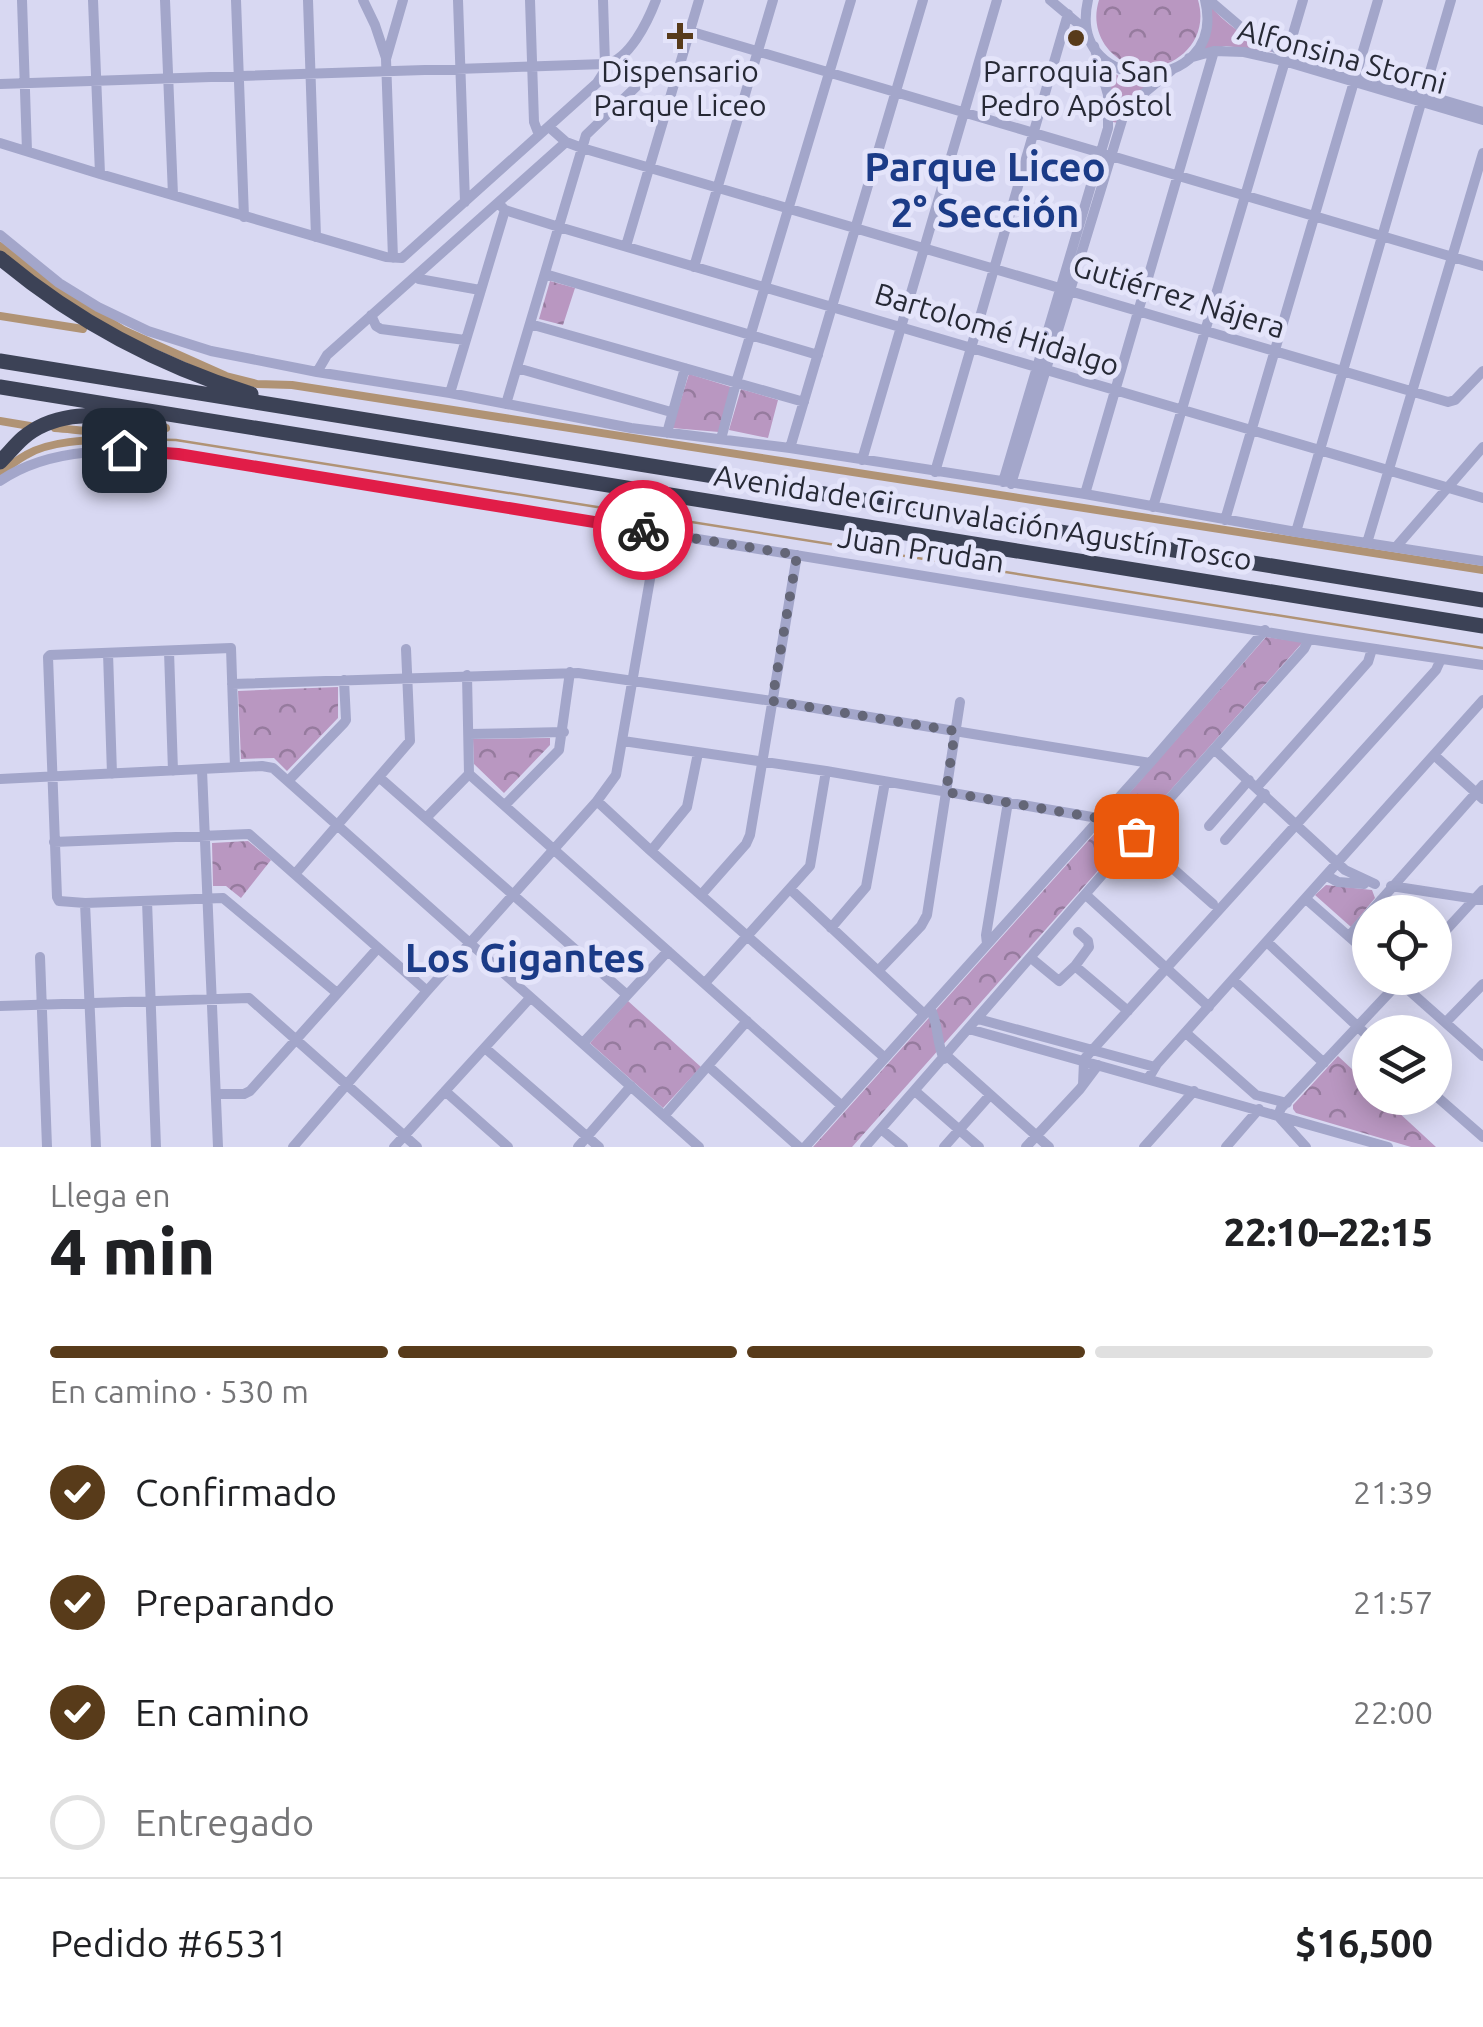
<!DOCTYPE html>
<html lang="es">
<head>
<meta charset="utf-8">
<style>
	:root { --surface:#fff; --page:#f6f6f6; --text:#202124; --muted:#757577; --line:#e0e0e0; --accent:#583b1a }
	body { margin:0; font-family:Ubuntu,sans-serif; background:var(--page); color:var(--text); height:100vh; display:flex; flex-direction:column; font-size:38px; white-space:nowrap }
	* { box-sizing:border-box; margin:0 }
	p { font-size:32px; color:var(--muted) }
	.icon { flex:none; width:55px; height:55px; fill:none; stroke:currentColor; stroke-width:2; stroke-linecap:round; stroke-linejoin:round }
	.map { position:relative; height:1147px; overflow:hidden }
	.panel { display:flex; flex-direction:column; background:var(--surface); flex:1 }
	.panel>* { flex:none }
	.fabs { position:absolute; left:1352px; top:895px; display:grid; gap:20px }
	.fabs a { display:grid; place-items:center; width:100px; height:100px; border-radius:50%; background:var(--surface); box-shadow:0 5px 25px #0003; font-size:50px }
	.pin { position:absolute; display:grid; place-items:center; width:85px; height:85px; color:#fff; margin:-42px; border-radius:20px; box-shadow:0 5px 15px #0006 }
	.courier { position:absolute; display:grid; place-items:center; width:100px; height:100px; margin:-50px; border:8px solid #e11d48; border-radius:50%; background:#fff; color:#222; box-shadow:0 2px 12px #0007 }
	.summary em { font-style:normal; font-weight:800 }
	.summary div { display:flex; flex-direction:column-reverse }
	.summary { display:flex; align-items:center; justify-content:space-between; height:170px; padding:0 50px }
	h1 { font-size:65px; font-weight:800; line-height:75px }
	.bar { display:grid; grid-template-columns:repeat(4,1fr); gap:15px 10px; align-content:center; height:120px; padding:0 50px }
	.bar i { height:12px; border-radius:8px; background:var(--line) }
	.bar .selected { background:var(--accent) }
	.bar p { grid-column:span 4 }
	.line { display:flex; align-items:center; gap:25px; padding:0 50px; border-top:2px solid var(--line) }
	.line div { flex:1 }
	ol { padding:0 50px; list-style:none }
	li { display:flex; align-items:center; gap:30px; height:110px }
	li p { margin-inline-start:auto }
	li .icon { padding:10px; border-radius:50%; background:var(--accent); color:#fff; stroke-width:4 }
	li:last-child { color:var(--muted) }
	li i { width:55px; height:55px; border:5px solid var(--line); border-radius:50% }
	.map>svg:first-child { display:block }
	.grass { fill:#b997c1 }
	.park { fill:url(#park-crowns) }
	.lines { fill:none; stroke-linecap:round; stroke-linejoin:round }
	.stream { stroke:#b09375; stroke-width:2.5 }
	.canal { stroke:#b09375; stroke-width:8 }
	.minor { stroke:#a3a6ca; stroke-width:10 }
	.highway { stroke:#3c4256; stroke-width:15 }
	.done { stroke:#646677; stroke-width:10; stroke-dasharray:0 18 }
	.route { stroke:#e11d48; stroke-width:12 }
	.poi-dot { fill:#583b1a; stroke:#e4e4fa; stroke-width:4 }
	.labels { text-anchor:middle; stroke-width:10; stroke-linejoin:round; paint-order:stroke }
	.street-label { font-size:30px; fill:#262935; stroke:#e4e4fa }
	.poi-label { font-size:30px; fill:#262935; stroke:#e4e4fa }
	.district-label { font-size:40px; font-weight:bold; fill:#1b3b87; stroke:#e4e4fa }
</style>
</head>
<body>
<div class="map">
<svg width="1483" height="1147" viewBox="0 0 1483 1147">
	<defs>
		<pattern id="park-crowns" width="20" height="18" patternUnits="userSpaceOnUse" patternTransform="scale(2.5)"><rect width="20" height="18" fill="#b997c1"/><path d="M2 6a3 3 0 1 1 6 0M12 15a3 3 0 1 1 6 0" fill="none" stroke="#967b9e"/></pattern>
	</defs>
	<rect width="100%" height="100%" fill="#d8d8f2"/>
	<path class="grass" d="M1208 3C1226 26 1250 39 1274 52L1226 46 1195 53 1200 47Z
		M1104 66 1123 79 1156 78 1118 123 1113 122 1112 101Z"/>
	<path class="park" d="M1099 0H1198C1215 57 1139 93 1105 45 1096 31 1094 16 1099 0Z
		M550 281 575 288 563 325 539 319Z
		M689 374 731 387 719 432 672 428Z
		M741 389 778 400 768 438 729 430Z
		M1266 637 1303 642 1143 821 1111 814Z
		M338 687V718L287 771 274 758 241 759 238 691Z
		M550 738V745L504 793 474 764 473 739Z
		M1105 822 1136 828 852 1147H813Z
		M248 841 271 860 241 898 226 886H213L212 843Z
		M1326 885 1372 890 1375 898 1351 927 1315 895Z
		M628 1001 701 1067 663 1108 590 1043Z
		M1338 1056 1370 1086V1098H1383L1436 1147H1411L1296 1113 1293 1109V1105Z"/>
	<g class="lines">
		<path class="stream" d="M127 439 176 440 1483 648"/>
		<path class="canal" d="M0 246 56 288 123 330 226 376 257 384 292 385 1483 570
			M0 316 83 329
			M0 421 30 426
			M55 428C92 431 129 437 166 428
			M0 474C8 467 17 460 26 455 52 439 98 440 127 439"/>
		<path class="minor" d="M22 0 27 151
			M93 0 100 174
			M165 0 173 195
			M236 0 244 217
			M308 0 316 237
			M363 0 375 25 386 58
			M458 0 465 202
			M530 0 534 122 539 135
			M1050 0 1087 31
			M1088 0C1065 100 1229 97 1205 0
			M1209 0 1249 34 1287 54 1483 112
			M689 31 1483 266
			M1189 58 1214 51 1244 52 1284 61 1483 120
			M0 84 605 64 603 0
			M549 127 566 142 582 148 1448 402 1455 400 1483 371
			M0 143 100 174 386 257 402 258 597 83 604 72 605 64C629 61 648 21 656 0
			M499 204 505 210 559 227 1483 498
			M0 235 59 283 98 307 148 331 211 351 317 372 450 393 631 428 790 448 1085 494 1296 532 1483 561
			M626 246 699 0
			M393 258 386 59 403 0
			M694 267 773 0
			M545 274 818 355
			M416 276 419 279 480 290
			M371 315 376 326 381 329 465 340
			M530 324 804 402
			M517 368 671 412
			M317 372 327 355 566 142
			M450 393 505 210
			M506 404 586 135 640 83
			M667 433 685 368
			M721 439 736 383 851 0
			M790 448 923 0
			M862 460 997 0
			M935 472 1068 14
			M0 481C51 446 120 449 178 454L1309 639 1483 665
			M1003 482 1108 128V95L1094 46
			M1011 484 1123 117 1138 98 1172 70
			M1085 494 1214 51
			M1153 507 1303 0
			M1225 520 1378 0
			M1296 532 1451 0
			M1367 543 1483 153
			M1396 547 1483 447
			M169 651 173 771
			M108 653 112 774
			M232 684 578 673 772 701 1150 763
			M469 734 564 732
			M623 741 826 771 1144 826
			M1214 749 1345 870 1375 884
			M1434 755 1483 799
			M235 767 231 648 50 655 48 657 57 897 59 901 85 903 223 898 337 993
			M202 770 218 1147
			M469 774 842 1106
			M380 778 627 995
			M0 779 262 766 273 768 699 1147
			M288 781 344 723 346 720 344 680
			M1257 787 1368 662 1372 649
			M597 801 651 851 885 1058
			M505 805 559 750 570 672
			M426 818 469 774 467 675
			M1209 826 1249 780
			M1136 836 1213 904
			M1225 840 1265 794
			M54 842 249 834 427 991
			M651 851 687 807 698 753
			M295 874 410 741 406 649
			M1327 876 1338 882 1364 884
			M1391 886 1483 900
			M790 889 924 1014
			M701 895 746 844 750 835 797 555
			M1086 895 1209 1007
			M1306 899 1370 955
			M147 901 156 1147
			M85 903 96 1147
			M831 928 866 887 885 782
			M1349 936 1483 785
			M1267 942 1370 1038
			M1435 942 1483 890
			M987 944 986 935 1008 802
			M40 957 47 1147
			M1031 958 1059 981 1075 966 1089 947 1088 941 1078 932
			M1075 966 1128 1011
			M878 971 921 926 927 915 960 702
			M1395 978 1483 1056
			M1233 980 1324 1063
			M705 983 810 866 826 771
			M0 1006 249 998 417 1147
			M930 1008C939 1024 936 1042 944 1059
			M978 1019 1155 1067
			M1446 1022 1483 984
			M969 1029 1388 1147
			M1186 1033 1256 1095 1287 1103
			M583 1043 668 951
			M485 1048 599 1147
			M947 1056 1049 1147
			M708 1066 799 1147
			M1148 1079 1157 1064 1483 700
			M1083 1085 1084 1061 1086 1057 1436 670 1441 659
			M445 1091 508 1147
			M915 1091 979 1147
			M216 1094H244L250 1091 378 948
			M1435 1095 1483 1137
			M664 1116 747 1021
			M1278 1116 1281 1108 1403 978
			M1279 1117 1306 1147
			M881 1129 903 1147
			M293 1147 427 991 597 801 616 775 658 533
			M394 1147 530 998
			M578 1147 631 1086
			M805 1147 1150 763 1265 630
			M865 1147 1136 836 1304 649 1309 639
			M944 1147 990 1095
			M1026 1147 1080 1089 1098 1065
			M1144 1147 1194 1091
			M1226 1147 1259 1109"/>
		<path class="highway" d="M0 258C75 321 158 365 251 394
			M0 361 1483 600
			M0 387 1483 626
			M0 462C8 454 15 445 23 438 52 413 90 414 126 416"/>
	</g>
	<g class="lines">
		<path class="done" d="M643 530 797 555 772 701 955 731 946 792 1144 826 1136 836"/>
		<path class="route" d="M124 450 178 454 643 530"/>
	</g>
	<g class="poi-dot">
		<path d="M675 21h10v10h10v10h-10v10h-10v-10h-10v-10h10z"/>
		<circle cx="1076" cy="38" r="10"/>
	</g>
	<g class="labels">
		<g class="street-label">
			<text transform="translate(1342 57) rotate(15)" y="10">Alfonsina Storni</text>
			<text transform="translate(1179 297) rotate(17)" y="10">Gutiérrez Nájera</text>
			<text transform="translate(997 330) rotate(17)" y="10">Bartolomé Hidalgo</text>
			<text transform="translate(983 518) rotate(9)" y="10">Avenida de Circunvalación Agustín Tosco</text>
			<text transform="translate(921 550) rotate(9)" y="10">Juan Prudan</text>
		</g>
		<g class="poi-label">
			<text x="680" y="82">Dispensario<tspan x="680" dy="34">Parque Liceo</tspan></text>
			<text x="1076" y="82">Parroquia San<tspan x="1076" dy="34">Pedro Apóstol</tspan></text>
		</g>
		<g class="district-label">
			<text x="985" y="181">Parque Liceo<tspan x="985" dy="46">2° Sección</tspan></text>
			<text x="525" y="972">Los Gigantes</text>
		</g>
	</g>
</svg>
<div class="fabs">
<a><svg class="icon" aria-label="locate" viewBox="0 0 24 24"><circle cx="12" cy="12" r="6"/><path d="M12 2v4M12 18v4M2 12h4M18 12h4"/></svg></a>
<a><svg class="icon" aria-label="layers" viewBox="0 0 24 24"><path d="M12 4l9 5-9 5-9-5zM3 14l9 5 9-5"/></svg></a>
</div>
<div class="pin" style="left:1136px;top:836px;background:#ea580c"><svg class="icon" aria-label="bag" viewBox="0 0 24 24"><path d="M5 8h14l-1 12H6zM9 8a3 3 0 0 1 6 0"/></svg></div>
<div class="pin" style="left:124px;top:450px;background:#1f2937"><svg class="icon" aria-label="home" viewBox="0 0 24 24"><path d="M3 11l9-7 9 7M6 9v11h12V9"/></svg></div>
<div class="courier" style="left:643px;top:530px"><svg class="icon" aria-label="bike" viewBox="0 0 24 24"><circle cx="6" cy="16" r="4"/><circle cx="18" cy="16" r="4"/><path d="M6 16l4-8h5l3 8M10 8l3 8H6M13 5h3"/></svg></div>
</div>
<section class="panel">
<div class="summary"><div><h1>4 min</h1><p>Llega en</p></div><em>22:10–22:15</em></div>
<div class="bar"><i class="selected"></i><i class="selected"></i><i class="selected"></i><i></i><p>En camino · 530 m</p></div>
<ol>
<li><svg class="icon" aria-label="check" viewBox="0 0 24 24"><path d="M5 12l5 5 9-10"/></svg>Confirmado<p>21:39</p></li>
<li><svg class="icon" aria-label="check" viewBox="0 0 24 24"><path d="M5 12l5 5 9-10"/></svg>Preparando<p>21:57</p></li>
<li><svg class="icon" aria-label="check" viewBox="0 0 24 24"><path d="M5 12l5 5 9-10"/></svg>En camino<p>22:00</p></li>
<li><i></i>Entregado</li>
</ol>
<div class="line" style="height:130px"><div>Pedido #6531</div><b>$16,500</b></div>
</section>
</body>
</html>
